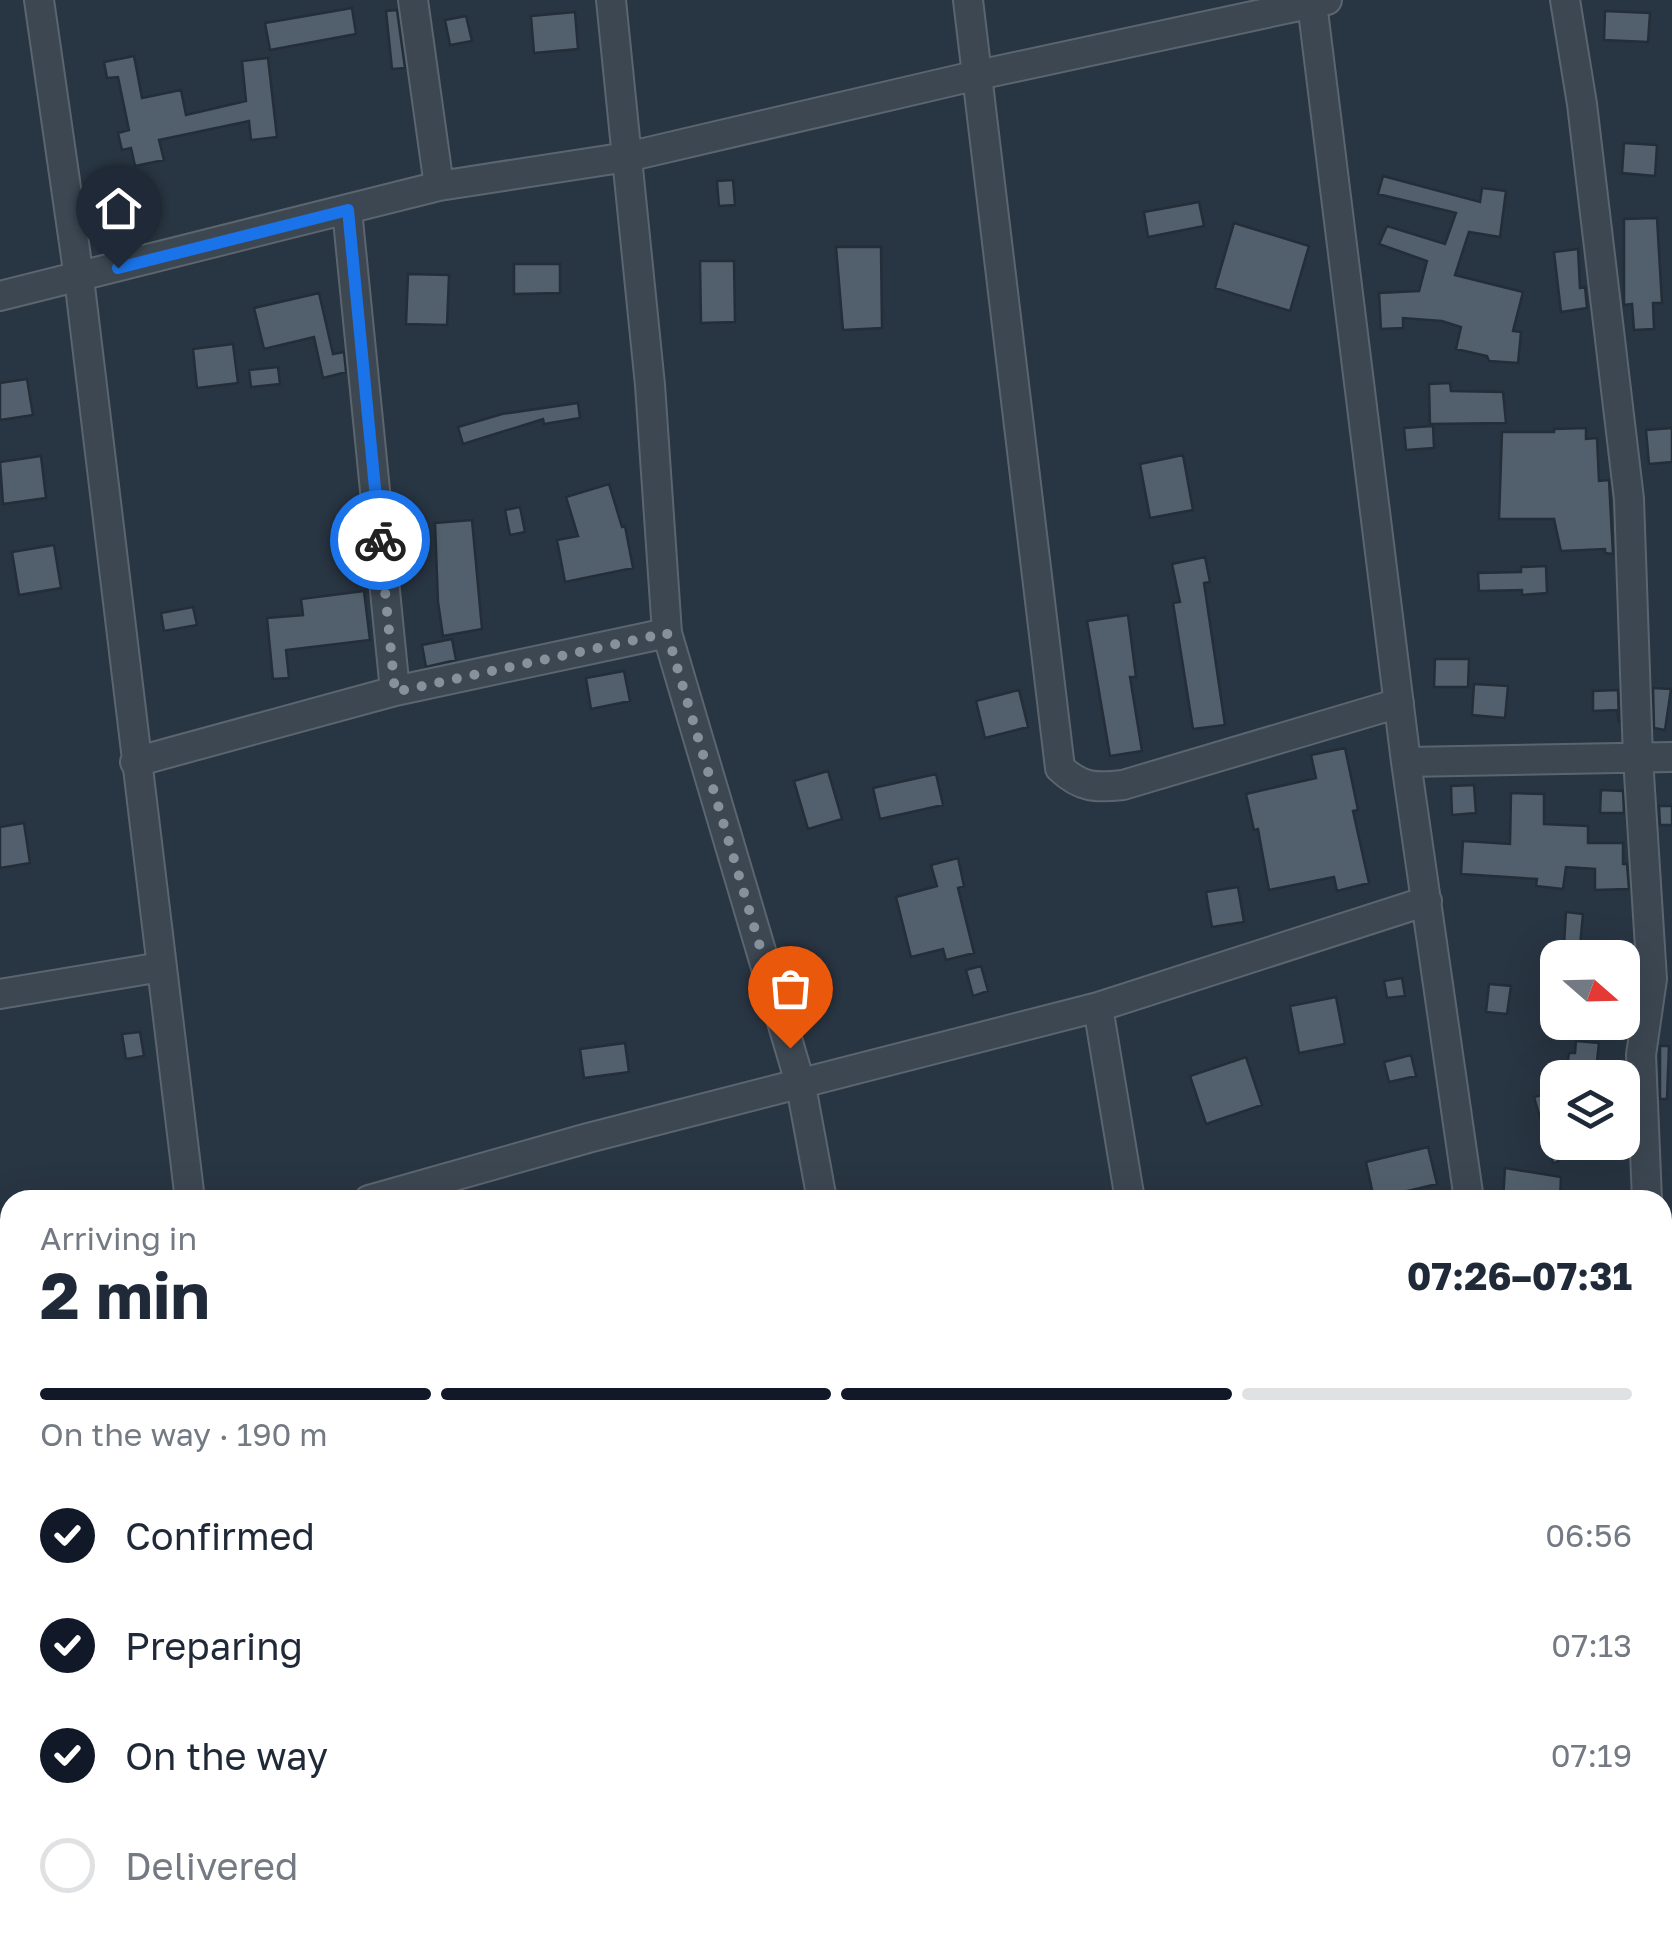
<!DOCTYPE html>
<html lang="en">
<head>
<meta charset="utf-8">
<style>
	:root { --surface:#fff; --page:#f6f6f7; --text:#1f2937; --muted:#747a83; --line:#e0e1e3; --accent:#111827 }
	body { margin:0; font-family:"Golos Text",sans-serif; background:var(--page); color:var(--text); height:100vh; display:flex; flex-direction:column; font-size:38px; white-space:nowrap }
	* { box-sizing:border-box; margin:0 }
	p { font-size:32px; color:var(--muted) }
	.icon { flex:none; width:55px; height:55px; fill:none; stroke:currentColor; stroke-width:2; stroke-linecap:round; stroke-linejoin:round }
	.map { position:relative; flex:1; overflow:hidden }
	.side { position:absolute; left:0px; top:1190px; width:1672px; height:752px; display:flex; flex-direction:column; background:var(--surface); border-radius:30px 30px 0 0; box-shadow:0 10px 40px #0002 }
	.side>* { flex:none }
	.needle { width:65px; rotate:110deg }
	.fabs { position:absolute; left:1540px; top:940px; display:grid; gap:20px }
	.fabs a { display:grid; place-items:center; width:100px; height:100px; border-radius:20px; background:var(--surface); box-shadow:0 10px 40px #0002; font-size:50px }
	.pin { position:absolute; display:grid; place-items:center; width:85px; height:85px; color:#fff; margin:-102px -42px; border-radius:50% 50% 50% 0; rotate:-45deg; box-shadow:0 0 10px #0007 }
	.pin .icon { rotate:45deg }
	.courier { position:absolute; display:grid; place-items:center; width:100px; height:100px; margin:-50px; border:8px solid #1a73e8; border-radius:50%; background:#fff; color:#222; box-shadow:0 2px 12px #0007 }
	.headline em { font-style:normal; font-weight:700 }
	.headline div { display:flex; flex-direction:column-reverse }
	.headline { display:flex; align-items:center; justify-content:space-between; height:170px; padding:0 40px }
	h1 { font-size:65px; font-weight:700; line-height:75px }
	.bar { display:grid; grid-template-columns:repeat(4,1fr); gap:15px 10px; align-content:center; height:120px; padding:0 40px }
	.bar i { height:12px; border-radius:8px; background:var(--line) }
	.bar .active { background:var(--accent) }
	.bar p { grid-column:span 4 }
	ol { padding:0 40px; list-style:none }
	li { display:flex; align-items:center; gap:30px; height:110px }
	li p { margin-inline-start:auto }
	li .icon { padding:10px; border-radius:50%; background:var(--accent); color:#fff; stroke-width:4 }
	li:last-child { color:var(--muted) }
	li i { width:55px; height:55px; border:5px solid var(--line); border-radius:50% }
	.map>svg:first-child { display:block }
	.building { fill:#52606d; stroke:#232e39; stroke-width:2.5 }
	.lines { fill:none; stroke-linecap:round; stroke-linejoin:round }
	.minor-casing { stroke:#5b656f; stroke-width:32 }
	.minor { stroke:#3c4752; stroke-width:28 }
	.done { stroke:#87919c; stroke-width:10; stroke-dasharray:0 18 }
	.route { stroke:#1a73e8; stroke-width:12 }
</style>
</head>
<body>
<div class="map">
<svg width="1672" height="1942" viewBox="0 0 1672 1942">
	<rect width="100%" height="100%" fill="#283542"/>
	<path class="building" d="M352 8 356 34 270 50 265 23Z
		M397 10 405 68 392 69 386 11Z
		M1605 11 1650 13 1648 42 1604 40Z
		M575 12 578 49 534 53 531 16Z
		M466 16 472 41 450 45 445 20Z
		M134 56 142 98 181 90 186 115 246 101 242 61 268 58 277 137 251 140 249 121 159 140 164 160 135 166 131 148 122 150 118 133 129 130 118 77 107 78 104 62Z
		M1624 143 1657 145 1655 176 1622 173Z
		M1383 176 1480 202 1482 188 1506 191 1500 237 1469 232 1455 275 1523 292 1513 331 1521 332 1518 363 1489 361 1487 356 1456 349 1461 327 1442 321 1403 318V328L1381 329 1379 293 1419 291 1427 261 1379 244 1387 226 1445 244 1456 213 1378 194Z
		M733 180 735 205 719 206 717 181Z
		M1199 202 1204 226 1148 237 1144 212Z
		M1657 218 1662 303H1653L1654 329 1634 330 1632 304 1624 305V219Z
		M1234 223 1309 246 1290 311 1215 288Z
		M836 247H881L882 328 843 330Z
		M1578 249 1580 288 1585 287 1587 308 1561 312 1554 252Z
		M700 261H734L735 322 701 323Z
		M514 264H560V293L514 294Z
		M408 274 449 275 447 325 406 324Z
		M319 293 333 354 344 352 346 372 323 378 314 337 264 349 254 308Z
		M233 344 238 383 197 388 193 349Z
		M278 367 280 384 251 387 249 370Z
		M27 379 33 415 0 420V383Z
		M1450 383 1451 391 1503 392 1506 423 1430 424 1429 384Z
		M578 403 580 418 544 424 543 419 463 444 458 427 502 414Z
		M1433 426 1434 448 1406 450 1404 428Z
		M1586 428V439L1597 438 1599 481 1609 480 1613 554 1605 553V549L1561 551 1554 519H1499L1502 432H1554V429Z
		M1672 428V462L1649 464 1646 430Z
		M1183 455 1193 510 1150 518 1140 464Z
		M41 456 46 498 3 504 0 462Z
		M609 484 622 527 625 526 633 568 565 582 557 540 578 536 566 497Z
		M520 507 525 532 510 535 505 510Z
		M472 520 482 629 443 636 438 602 435 523Z
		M54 545 61 588 19 595 12 552Z
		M1205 557 1210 582 1204 583 1225 725 1193 729 1173 603 1180 602 1172 564Z
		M1546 566 1547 593 1522 595V590L1479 591 1478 573 1521 572V567Z
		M364 591 370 640 286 650 289 678 273 679 267 618 303 615 301 599Z
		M193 607 197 625 164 631 161 613Z
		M1128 615 1136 677H1130L1142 751 1110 756 1087 621Z
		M452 639 456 660 426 667 422 645Z
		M1435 659H1469L1468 687H1434Z
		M624 671 630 701 591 709 586 678Z
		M1474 684 1508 686 1505 718 1472 715Z
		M1653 688 1671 689 1665 730 1654 728Z
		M1019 690 1028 727 985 738 976 701Z
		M1618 690 1619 723 1617 710 1593 711V691Z
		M1345 748 1358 810 1353 811 1369 883 1337 891 1334 877 1269 890 1258 829 1254 830 1246 794 1316 778 1311 755Z
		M828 771 842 819 808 829 794 781Z
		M936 774 943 805 880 819 873 788Z
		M1474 785 1476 813 1452 815 1451 786Z
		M1601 790 1623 791 1624 813H1600Z
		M1511 793 1544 794V824L1588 826V843H1623V864H1627L1629 889 1595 890V869L1566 867 1563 889 1536 886 1537 879 1461 874 1463 841 1510 844Z
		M1659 806H1672V825H1660Z
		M24 823 30 863 0 868V827Z
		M958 858 964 886 958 888 974 953 946 960 943 949 911 957 896 897 937 886 931 865Z
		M1238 887 1244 922 1212 927 1206 892Z
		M1566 912 1583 914 1580 946 1564 944Z
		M1633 948 1634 972H1622V949Z
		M981 966 988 991 973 996 966 970Z
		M1402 978 1405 996 1387 998 1384 981Z
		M1489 984 1511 986 1507 1014 1486 1012Z
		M1336 997 1345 1044 1299 1053 1290 1006Z
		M140 1032 144 1056 126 1059 122 1034Z
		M1576 1041 1599 1043 1596 1071 1567 1068 1569 1053H1575Z
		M625 1043 629 1072 584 1078 580 1049Z
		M1660 1046H1669L1667 1099H1660Z
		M1411 1055 1416 1076 1389 1082 1384 1062Z
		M1246 1057 1262 1105 1206 1124 1190 1076Z
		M1558 1091V1162L1553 1163 1534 1097Z
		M1428 1147 1437 1184 1374 1199 1366 1162Z
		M1505 1168 1561 1177 1560 1200H1503Z"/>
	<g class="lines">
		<g class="minor-casing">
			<path id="minor" d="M39 0 79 278 190 1200
				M413 0 439 186
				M968 0 1060 768C1081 788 1096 788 1123 785L1399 703
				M1565 0 1582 104 1629 499 1638 758 1652 979 1641 1055 1647 1200
				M1312 3 1406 762 1469 1200
				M347 210 395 691
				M0 296 439 186 627 157 978 75 1327 0
				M667 633 801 1086 822 1200
				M135 762 395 691 667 633 650 385 611 0
				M1406 762 1672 757
				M0 994 161 967
				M1098 1007 1130 1200
				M369 1200 588 1138 1098 1007 1427 901
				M0 1300 10 1297
				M1662 1323 1672 1361
				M0 1503 10 1581
				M0 1647 10 1645
				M1662 1807 1672 1806
				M56 1932 57 1942
				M285 1932 286 1942
				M911 1942 968 1932"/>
		</g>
		<use href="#minor" class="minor"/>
	</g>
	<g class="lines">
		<path class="done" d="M380 540 395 692 667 633 790 1048"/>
		<path class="route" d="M118 268 348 210 380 540"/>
	</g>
</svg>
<div class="fabs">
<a><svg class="needle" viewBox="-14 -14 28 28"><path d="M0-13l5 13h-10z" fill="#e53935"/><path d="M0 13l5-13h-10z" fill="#747a83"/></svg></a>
<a><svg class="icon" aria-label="layers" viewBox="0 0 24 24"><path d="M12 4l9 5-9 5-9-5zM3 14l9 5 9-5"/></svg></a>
</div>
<div class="pin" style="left:790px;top:1048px;background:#ea580c"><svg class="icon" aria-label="bag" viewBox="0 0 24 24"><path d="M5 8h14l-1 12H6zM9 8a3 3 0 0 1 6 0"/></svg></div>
<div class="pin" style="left:118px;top:268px;background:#1f2937"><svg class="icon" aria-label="home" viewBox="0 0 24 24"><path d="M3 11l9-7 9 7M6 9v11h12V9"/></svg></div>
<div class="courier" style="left:380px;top:540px"><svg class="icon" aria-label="bike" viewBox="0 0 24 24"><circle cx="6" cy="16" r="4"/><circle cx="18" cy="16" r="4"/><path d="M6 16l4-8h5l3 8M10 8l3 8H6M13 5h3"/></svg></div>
<section class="side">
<div class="headline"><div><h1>2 min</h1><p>Arriving in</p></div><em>07:26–07:31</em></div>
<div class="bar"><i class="active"></i><i class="active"></i><i class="active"></i><i></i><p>On the way · 190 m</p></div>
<ol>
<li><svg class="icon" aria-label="check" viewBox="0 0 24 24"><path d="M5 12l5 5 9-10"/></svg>Confirmed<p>06:56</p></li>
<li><svg class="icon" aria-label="check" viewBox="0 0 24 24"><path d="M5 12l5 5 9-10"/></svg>Preparing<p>07:13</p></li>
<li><svg class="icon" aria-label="check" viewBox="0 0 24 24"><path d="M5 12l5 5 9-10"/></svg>On the way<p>07:19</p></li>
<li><i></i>Delivered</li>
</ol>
</section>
</div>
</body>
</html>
